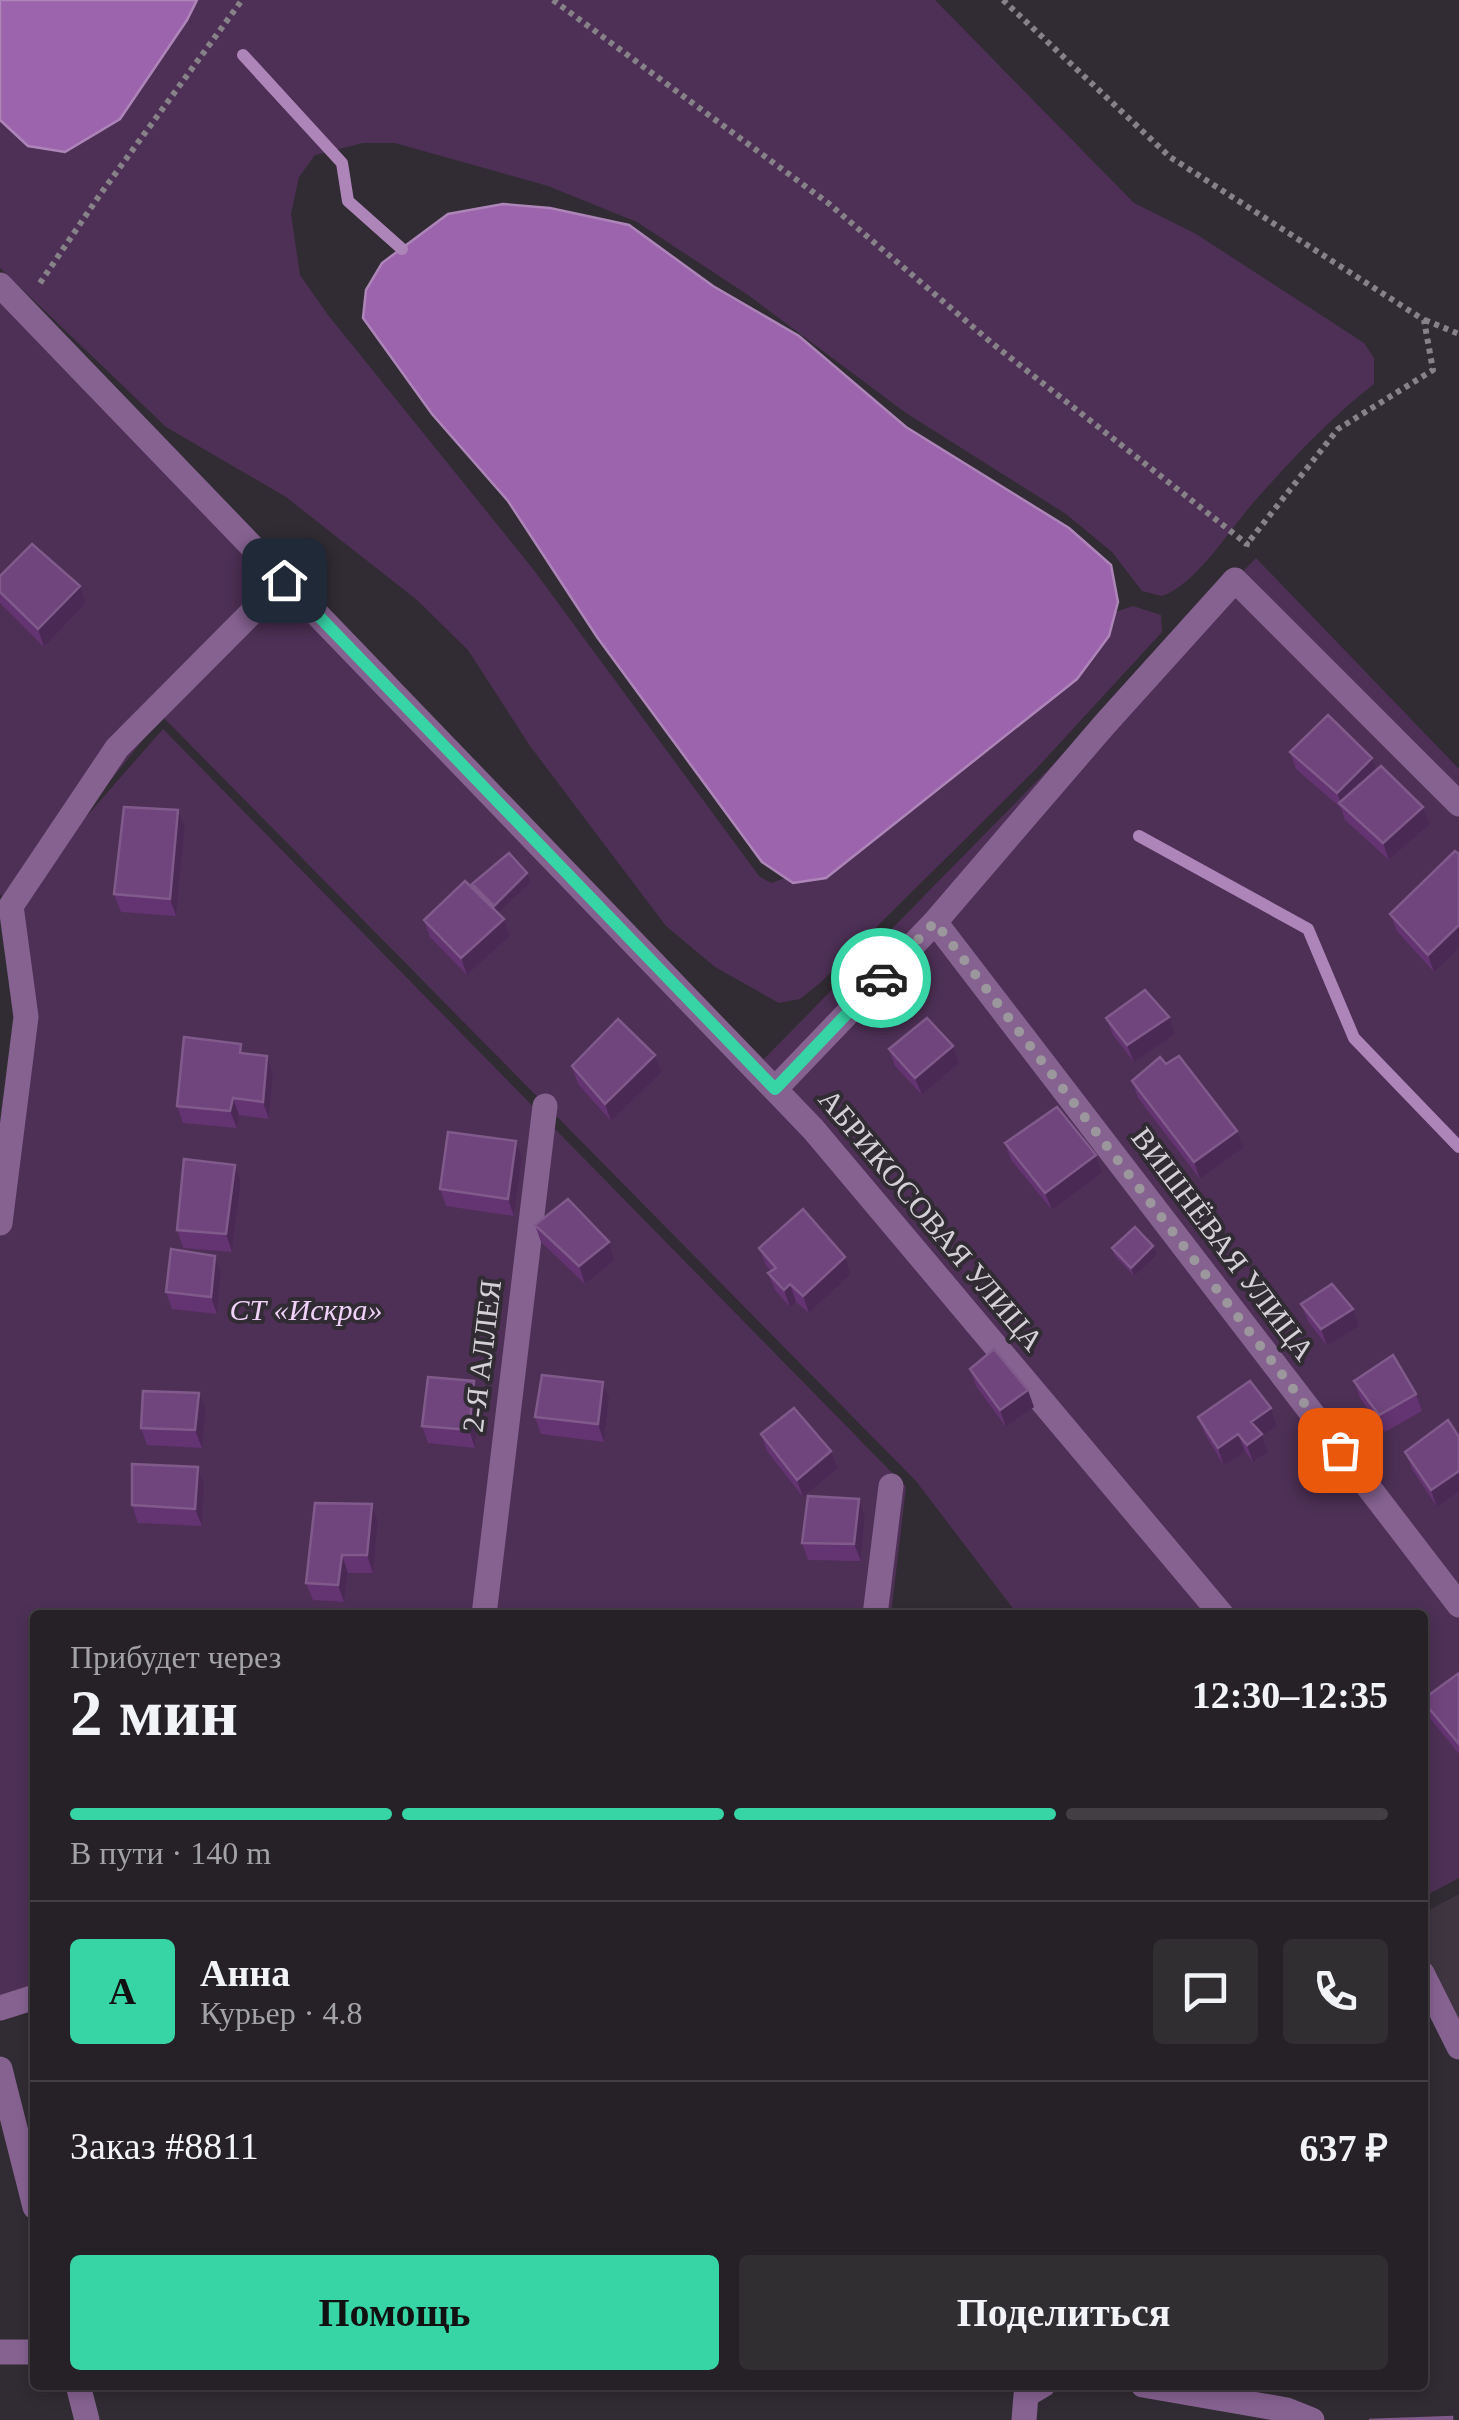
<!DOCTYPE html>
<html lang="ru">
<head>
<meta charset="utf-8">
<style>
	:root { --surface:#252126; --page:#312e32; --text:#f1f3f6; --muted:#a3a3a7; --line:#423e43; --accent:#37d4a6 }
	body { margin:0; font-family:Georgia,serif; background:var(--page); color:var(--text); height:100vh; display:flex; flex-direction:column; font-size:38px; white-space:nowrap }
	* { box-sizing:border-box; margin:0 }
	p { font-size:32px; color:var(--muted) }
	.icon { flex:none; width:55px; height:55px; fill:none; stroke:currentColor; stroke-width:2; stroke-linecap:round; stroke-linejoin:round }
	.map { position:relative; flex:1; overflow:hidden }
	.sheet { position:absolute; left:30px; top:1610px; width:1398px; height:780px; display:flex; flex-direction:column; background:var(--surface); border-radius:10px; box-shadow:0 5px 15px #0003,0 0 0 2px var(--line) }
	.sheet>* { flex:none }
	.pin { position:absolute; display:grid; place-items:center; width:85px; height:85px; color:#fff; margin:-42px; border-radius:20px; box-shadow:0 5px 15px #0006 }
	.courier { position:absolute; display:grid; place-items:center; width:100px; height:100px; margin:-50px; border:8px solid #37d4a6; border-radius:50%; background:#fff; color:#222; box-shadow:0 2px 12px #0007 }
	.overview em { font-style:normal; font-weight:700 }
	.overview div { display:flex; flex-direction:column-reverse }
	.overview { display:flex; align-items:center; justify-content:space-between; height:170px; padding:0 40px }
	h1 { font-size:65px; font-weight:700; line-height:75px }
	.bar { display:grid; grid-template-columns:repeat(4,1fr); gap:15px 10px; align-content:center; height:120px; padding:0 40px }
	.bar i { height:12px; border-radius:8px; background:var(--line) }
	.bar .current { background:var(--accent) }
	.bar p { grid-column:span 4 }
	.line { display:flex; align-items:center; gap:25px; padding:0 40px; border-top:2px solid var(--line) }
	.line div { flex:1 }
	.round { display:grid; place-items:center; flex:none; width:105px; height:105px; border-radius:10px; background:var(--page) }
	.cta { display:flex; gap:20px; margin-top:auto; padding:20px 40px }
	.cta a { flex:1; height:115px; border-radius:10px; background:var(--accent); color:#111; font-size:40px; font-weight:700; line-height:115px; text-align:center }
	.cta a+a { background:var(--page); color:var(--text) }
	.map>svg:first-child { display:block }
	.built { fill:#3e3541 }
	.green { fill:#4e3056 }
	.water { fill:#9c64ac; stroke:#ad85b9; stroke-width:2.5 }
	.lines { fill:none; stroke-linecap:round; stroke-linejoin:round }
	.stream { stroke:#ad85b9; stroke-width:12 }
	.path { stroke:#868288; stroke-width:6; stroke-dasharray:5 5; stroke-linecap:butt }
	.minor { stroke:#866291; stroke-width:25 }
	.wall { fill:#643372 }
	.shaded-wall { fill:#4b2955 }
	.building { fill:#70447d; stroke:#805a8b; stroke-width:2.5 }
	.done { stroke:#9b979d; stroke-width:10; stroke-dasharray:0 18 }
	.route { stroke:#37d4a6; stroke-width:12 }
	.labels { text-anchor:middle; stroke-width:8; stroke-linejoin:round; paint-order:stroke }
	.street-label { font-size:30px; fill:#d4d1d6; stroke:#312c33 }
	.park-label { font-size:30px; font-style:italic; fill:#f0d2f9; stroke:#312c33 }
</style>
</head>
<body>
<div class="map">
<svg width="1459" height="2420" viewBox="0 0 1459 2420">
	<rect width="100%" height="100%" fill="#312c33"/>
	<path class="built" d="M1459 1894V2030L1423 1959V1913Z"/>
	<path class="green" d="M0 0H935L1134 203 1196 234 1364 343 1374 358V384C1329 419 1291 460 1253 503 1230 530 1194 586 1162 596L1142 591 1112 552 1066 514 906 413 748 295 637 222 548 186 395 143H363L315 155 299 177 291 214 300 275 328 315 533 569 759 876 771 883 805 871 1101 617 1133 606 1161 615 1162 632 1036 769 820 983 800 999 779 1003 715 967 666 926 530 746 468 650 417 600 286 497 166 427 0 268Z
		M0 282 758 1065 1256 558 1459 769V1878L1423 1897 1422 1615H1018L916 1481 162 716 35 875 163 729 906 1487 891 1615H35V1999L0 2006V1228L26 1017 11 906 0 894Z"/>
	<path class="water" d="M0 0H197L187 20 120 119 65 152 28 146 0 120Z
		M503 204 550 208 629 225 713 286 799 336 906 427 1069 528 1111 565 1118 602 1109 636 1077 679 826 878 793 883 762 862 597 637 508 501 432 414 363 318 366 290 382 263 448 214Z"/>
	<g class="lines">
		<path class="stream" d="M243 55 342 163 348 201 402 249
			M1139 836 1308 929 1354 1038 1459 1147"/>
		<path class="path" d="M553 0 828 203 993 344 1247 544 1245 551
			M1003 0 1170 157 1424 320 1433 370 1338 429 1247 544
			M40 283 99 196 242 0
			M1425 320 1459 334"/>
		<path class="minor" d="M0 285 813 1129 1222 1615
			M11 906 117 748 284 580
			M935 922 1459 1605
			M775 1089 935 922 1105 724 1235 580 1459 804
			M0 1223 26 1017 11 906
			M484 1615 545 1106
			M875 1615 891 1486
			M1422 1973 1459 2047
			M0 2008 35 1997
			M0 2069 35 2207
			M0 2352H35
			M78 2385 87 2420
			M1143 2385 1287 2410 1312 2420
			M1024 2420 1026 2395 1043 2385"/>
	</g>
	<path class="wall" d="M0 576 80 586 86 603 44 647 0 603Z
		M1290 752 1376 770 1423 807 1430 824 1389 860 1345 820 1341 808 1296 769Z
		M185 827 176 916 121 912 114 894Z
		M1459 854 1434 972 1397 931 1390 914Z
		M527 873 531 882 498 913 504 919 510 936 467 975 430 937 424 920 475 891 472 884Z
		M1106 1018 1175 1034 1134 1062 1113 1035Z
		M953 1046 959 1063 922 1095 895 1066 889 1049Z
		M244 1054 267 1056 273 1074 269 1119 239 1115 237 1128 183 1123 177 1106Z
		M655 1055 662 1072 611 1121 578 1084 572 1066Z
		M1166 1064 1243 1148 1200 1179 1138 1098 1132 1081Z
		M1005 1143 1102 1173 1052 1210 1011 1160Z
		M522 1158 514 1216 446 1206 440 1189Z
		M235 1165 241 1182 232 1252 183 1248 177 1230Z
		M535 1225 609 1242 615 1260 585 1284 541 1242Z
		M759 1248 851 1274 809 1313 796 1302 790 1307 775 1290 768 1273 771 1271 766 1265Z
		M1112 1248 1157 1255 1134 1276 1115 1256Z
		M221 1273 217 1314 172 1309 166 1292Z
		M1301 1304 1353 1309 1359 1326 1327 1346 1308 1321Z
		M970 1369 1034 1407 1006 1427 976 1386Z
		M1354 1381 1416 1394 1422 1411 1385 1432 1360 1398Z
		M480 1398 475 1448 428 1443 422 1426Z
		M609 1399 604 1442 541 1434 535 1417Z
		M1271 1408 1277 1426 1262 1436 1268 1452 1253 1462 1245 1451 1224 1466 1205 1434 1198 1417Z
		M206 1410 202 1448 147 1445 141 1428Z
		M761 1434 831 1451 838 1468 803 1497 767 1451Z
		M1459 1437V1492L1437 1507 1412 1469 1405 1452Z
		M198 1467 204 1484 202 1526 138 1523 132 1505Z
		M859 1499 865 1516 861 1561 808 1560 802 1543Z
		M372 1504 378 1521 373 1573H348L344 1602 313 1600 306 1583Z
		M1459 1673V1754L1429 1717 1422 1700Z"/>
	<path class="shaded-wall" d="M80 586 86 603 44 647 38 629Z
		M1372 758 1378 775 1342 805 1337 793Z
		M1423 807 1430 824 1389 860 1383 843Z
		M178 810 185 827 176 916 170 899Z
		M527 873 531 882 497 914 494 906Z
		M504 919 510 936 467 975 461 958Z
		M1459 925V948L1434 972 1428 955Z
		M1169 1017 1175 1034 1134 1062 1127 1045Z
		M953 1046 959 1063 922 1095 915 1078Z
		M655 1055 662 1072 611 1121 605 1104Z
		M267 1056 273 1074 269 1119 263 1102Z
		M233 1098 239 1115 237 1128 230 1111Z
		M1237 1131 1243 1148 1200 1179 1194 1162Z
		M516 1141 522 1158 514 1216 508 1199Z
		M1096 1155 1102 1173 1052 1210 1045 1193Z
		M235 1165 241 1182 232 1252 226 1234Z
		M609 1242 615 1260 585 1284 579 1266Z
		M1153 1246 1157 1255 1134 1276 1131 1268Z
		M215 1256 221 1273 217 1314 211 1297Z
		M845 1257 851 1274 809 1313 803 1296Z
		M790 1284 796 1302 790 1307 784 1290Z
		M1353 1309 1359 1326 1327 1346 1321 1329Z
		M474 1381 480 1398 475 1448 469 1430Z
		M603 1382 609 1399 604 1442 598 1424Z
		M1028 1390 1034 1407 1006 1427 1000 1410Z
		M199 1393 206 1410 202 1448 195 1430Z
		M1271 1408 1277 1426 1262 1436 1268 1452 1253 1462 1247 1445 1251 1422Z
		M1238 1434 1245 1451 1224 1466 1218 1448Z
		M831 1451 838 1468 803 1497 797 1480Z
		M198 1467 204 1484 202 1526 195 1509Z
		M1459 1471V1492L1437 1507 1431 1490Z
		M859 1499 865 1516 861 1561 854 1544Z
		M372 1504 378 1521 373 1573 367 1555Z
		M342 1555 348 1573 344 1602 338 1585Z"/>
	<path class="building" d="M32 544 80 586 38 629 0 592V576Z
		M1328 715 1372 758 1337 793 1290 752Z
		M1381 766 1423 807 1383 843 1339 803Z
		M124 807 178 810 170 899 114 894Z
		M1455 851 1459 854V925L1428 955 1390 914Z
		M509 853 527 873 494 906 472 884Z
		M465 881 504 919 461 958 424 920Z
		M1145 990 1169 1017 1127 1045 1106 1018Z
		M927 1018 953 1046 915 1078 889 1049Z
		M618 1019 655 1055 605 1104 572 1066Z
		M184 1037 241 1044 240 1053 267 1056 263 1102 233 1098 230 1111 177 1106Z
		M1179 1056 1237 1131 1194 1162 1132 1081 1160 1057 1166 1064Z
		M1057 1107 1096 1155 1045 1193 1005 1143Z
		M448 1132 516 1141 508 1199 440 1189Z
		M184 1159 235 1165 226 1234 177 1230Z
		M568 1199 609 1242 579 1266 535 1225Z
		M803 1209 845 1257 803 1296 790 1284 784 1290 768 1273 776 1268 759 1248Z
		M1135 1227 1153 1246 1131 1268 1112 1248Z
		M171 1249 215 1256 211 1297 166 1292Z
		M1332 1284 1353 1309 1321 1329 1301 1304Z
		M994 1349 1028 1390 1000 1410 970 1369Z
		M1393 1355 1416 1394 1379 1415 1354 1381Z
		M542 1375 603 1382 598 1424 535 1417Z
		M428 1377 474 1381 469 1430 422 1426Z
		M1250 1381 1271 1408 1251 1422 1262 1434 1247 1445 1238 1434 1218 1448 1198 1417Z
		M143 1391 199 1393 195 1430 141 1428Z
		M794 1408 831 1451 797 1480 761 1434Z
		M1448 1420 1459 1437V1471L1431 1490 1405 1452Z
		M132 1464 198 1467 195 1509 132 1505Z
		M808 1496 859 1499 854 1544 802 1543Z
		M315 1503 372 1504 367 1555H342L338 1585 306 1583Z
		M505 1610 561 1612V1615H505Z
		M1459 1673V1744L1422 1700Z
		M1452 2417V2420H1369Z"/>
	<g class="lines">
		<path class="done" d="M881 978 935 922 1340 1450"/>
		<path class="route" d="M284 580 775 1089 881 978"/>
	</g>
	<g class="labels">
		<g class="street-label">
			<text transform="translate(931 1220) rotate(50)" y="10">АБРИКОСОВАЯ УЛИЦА</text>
			<text transform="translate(1223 1244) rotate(53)" y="10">ВИШНЁВАЯ УЛИЦА</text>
			<text transform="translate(482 1356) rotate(-83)" y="10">2-Я АЛЛЕЯ</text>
		</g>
		<g class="park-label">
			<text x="306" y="1320">СТ «Искра»</text>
		</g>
	</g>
</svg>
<div class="pin" style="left:1340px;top:1450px;background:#ea580c"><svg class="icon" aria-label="bag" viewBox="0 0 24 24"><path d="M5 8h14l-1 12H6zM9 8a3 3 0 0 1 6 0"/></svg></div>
<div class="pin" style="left:284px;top:580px;background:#1f2937"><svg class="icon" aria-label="home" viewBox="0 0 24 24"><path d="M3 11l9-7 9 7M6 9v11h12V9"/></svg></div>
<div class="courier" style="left:881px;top:978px"><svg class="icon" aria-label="car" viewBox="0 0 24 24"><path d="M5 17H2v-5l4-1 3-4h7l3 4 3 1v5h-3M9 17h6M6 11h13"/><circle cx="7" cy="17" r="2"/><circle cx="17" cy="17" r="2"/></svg></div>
<section class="sheet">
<div class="overview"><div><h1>2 мин</h1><p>Прибудет через</p></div><em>12:30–12:35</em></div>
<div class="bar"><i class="current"></i><i class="current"></i><i class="current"></i><i></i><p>В пути · 140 m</p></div>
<div class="line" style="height:180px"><b class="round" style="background:var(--accent);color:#111">А</b><div><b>Анна</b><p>Курьер · 4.8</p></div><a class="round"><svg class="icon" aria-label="chat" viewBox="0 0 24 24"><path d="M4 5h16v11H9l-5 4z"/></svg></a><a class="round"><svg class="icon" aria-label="phone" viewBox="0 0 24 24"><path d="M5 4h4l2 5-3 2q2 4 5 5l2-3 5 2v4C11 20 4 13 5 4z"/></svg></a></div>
<div class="line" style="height:130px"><div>Заказ #8811</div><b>637 ₽</b></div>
<div class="cta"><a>Помощь</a><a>Поделиться</a></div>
</section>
</div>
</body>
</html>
